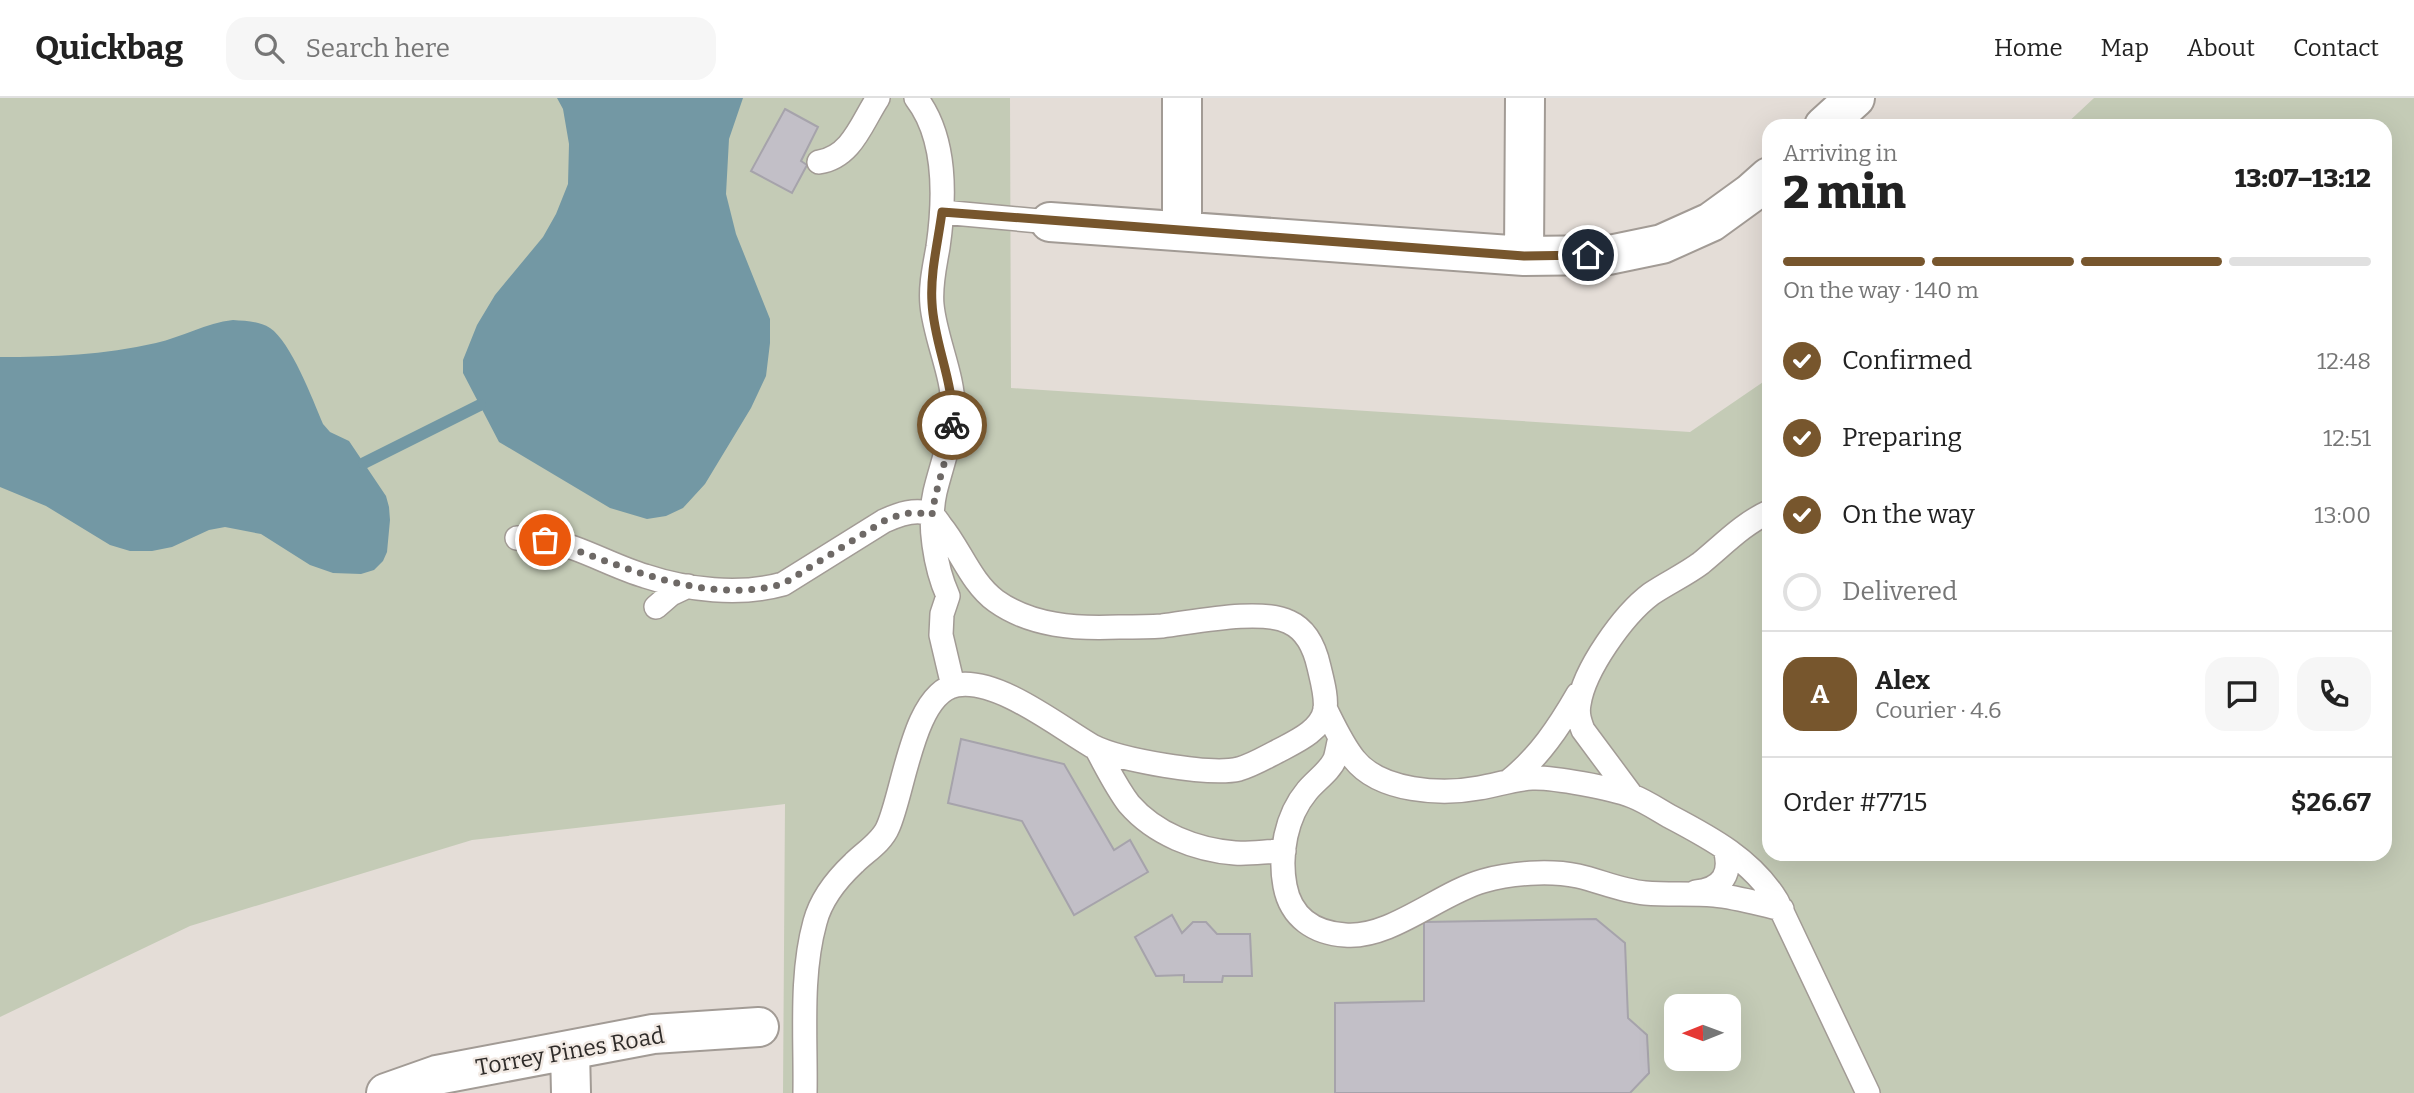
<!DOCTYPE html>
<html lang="en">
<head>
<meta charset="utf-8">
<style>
	:root { --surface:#fff; --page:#f6f6f6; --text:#222; --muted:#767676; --line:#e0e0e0; --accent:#77562d }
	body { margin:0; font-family:Bitter,serif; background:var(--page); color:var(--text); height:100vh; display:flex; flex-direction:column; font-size:26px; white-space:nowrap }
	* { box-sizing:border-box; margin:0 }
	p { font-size:23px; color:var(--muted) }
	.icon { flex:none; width:38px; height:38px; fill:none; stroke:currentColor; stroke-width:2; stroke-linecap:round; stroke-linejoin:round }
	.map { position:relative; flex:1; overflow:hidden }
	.drawer { position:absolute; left:1762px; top:21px; width:630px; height:742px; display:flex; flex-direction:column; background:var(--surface); border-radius:21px; box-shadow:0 7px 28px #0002 }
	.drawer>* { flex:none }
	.needle { width:46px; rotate:269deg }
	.buttons { position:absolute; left:1664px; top:896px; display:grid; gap:14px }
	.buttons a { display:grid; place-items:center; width:77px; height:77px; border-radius:14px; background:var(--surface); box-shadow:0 7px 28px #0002; font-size:35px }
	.pin { position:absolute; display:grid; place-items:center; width:60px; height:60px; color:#fff; margin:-30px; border:4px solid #fff; border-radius:50%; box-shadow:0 2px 7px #0007 }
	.courier { position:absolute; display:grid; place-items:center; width:70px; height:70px; margin:-35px; border:5px solid #77562d; border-radius:50%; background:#fff; color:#222; box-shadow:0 2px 9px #0007 }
	.headline em { font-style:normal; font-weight:800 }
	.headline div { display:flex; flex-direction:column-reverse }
	.headline { display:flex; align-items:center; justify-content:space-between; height:119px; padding:0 21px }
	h1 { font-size:46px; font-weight:800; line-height:52px }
	.bar { display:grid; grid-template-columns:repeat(4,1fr); gap:10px 7px; align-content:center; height:84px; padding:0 21px }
	.bar i { height:9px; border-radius:5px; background:var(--line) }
	.bar .selected { background:var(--accent) }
	.bar p { grid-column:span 4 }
	.line { display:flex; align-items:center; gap:18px; padding:0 21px; border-top:2px solid var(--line) }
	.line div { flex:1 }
	.round { display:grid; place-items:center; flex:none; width:74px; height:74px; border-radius:21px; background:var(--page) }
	ol { padding:0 21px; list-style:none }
	li { display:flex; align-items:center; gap:21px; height:77px }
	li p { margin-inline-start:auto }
	li .icon { padding:7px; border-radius:50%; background:var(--accent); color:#fff; stroke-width:4 }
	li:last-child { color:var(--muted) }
	li i { width:38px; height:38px; border:4px solid var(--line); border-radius:50% }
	header { display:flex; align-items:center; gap:42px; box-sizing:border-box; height:98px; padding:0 35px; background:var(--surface); border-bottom:2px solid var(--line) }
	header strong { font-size:33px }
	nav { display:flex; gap:38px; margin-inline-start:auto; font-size:24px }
	.search { width:490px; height:63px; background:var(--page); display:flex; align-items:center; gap:18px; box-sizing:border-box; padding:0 24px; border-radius:21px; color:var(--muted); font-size:26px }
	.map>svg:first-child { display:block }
	.green { fill:#c4cbb6; fill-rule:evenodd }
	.water { fill:#7398a4 }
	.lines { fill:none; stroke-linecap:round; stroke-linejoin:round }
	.stream { stroke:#7398a4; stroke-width:12 }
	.building { fill:#c2bfc7; stroke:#a6a3ab; stroke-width:2 }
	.service-casing { stroke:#a29b95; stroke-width:26 }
	.minor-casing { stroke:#a29b95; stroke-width:42 }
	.service { stroke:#fff; stroke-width:23 }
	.minor { stroke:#fff; stroke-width:38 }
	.done { stroke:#6e6966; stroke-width:7; stroke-dasharray:0 12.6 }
	.route { stroke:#77562d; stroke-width:9 }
	.labels { text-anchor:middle; stroke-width:5; stroke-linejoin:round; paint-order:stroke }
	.street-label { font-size:23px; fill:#2e2b29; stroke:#f2eae4 }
</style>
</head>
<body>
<header>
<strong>Quickbag</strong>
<div class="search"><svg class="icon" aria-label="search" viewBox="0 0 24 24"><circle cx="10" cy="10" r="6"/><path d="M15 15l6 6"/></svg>Search here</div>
<nav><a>Home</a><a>Map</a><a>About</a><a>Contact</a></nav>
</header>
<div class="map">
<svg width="2414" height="995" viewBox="0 0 2414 995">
	<rect width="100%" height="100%" fill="#e4ddd7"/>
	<path class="green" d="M0 0H1010L1011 290 1690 334 1769 280V756H2385V28H2064L2094 0H2414V995H783L785 706 472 742 190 828 0 919ZM1676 908H1729V961H1676Z"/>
	<path class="water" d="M557 0H743L729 41 726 96 736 136 770 221V245L766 278 751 310 705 386 683 410 666 418 647 421 610 410 499 344 463 275V262L477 227 495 197 543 139 556 116 568 86 569 46 563 11Z
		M233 222C246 223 259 223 270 230 291 244 313 302 323 326L330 334 349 343 386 398 389 409 390 422 387 454 383 463 374 472 361 476 333 475 310 467 261 436 225 429 209 432 172 449 152 453H130L110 447 46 408 0 389V259C53 259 104 257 156 245 182 239 206 225 233 222Z"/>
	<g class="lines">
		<path class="stream" d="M364 365 480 307"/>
	</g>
	<path class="building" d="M785 11 818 29 801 63 807 67 792 95 751 73Z
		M961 641 1064 666 1114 752 1130 742 1148 774 1074 817 1022 723 948 705Z
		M1172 817 1182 835 1193 824H1206L1217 836H1250L1252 878H1223L1222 884H1184V877L1156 878 1135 839Z
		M1596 821 1625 845 1628 920 1647 937 1649 975 1630 995H1335V905L1424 903V824Z"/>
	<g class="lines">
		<g class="service-casing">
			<path id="service" d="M916 0C947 40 945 100 938 149 935 167 930 187 932 207 935 240 954 279 953 311 952 342 942 365 935 394 928 425 935 469 948 498L942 516 941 537 953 588
				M819 64C852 59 862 24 878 0
				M942 114 1050 124
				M517 440C525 441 535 441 543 442 578 447 611 468 645 478 687 492 740 498 783 486L884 423C897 417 917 409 932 417 936 420 938 424 941 428 960 451 971 485 996 503 1031 528 1076 531 1119 529 1133 529 1148 529 1162 528 1195 524 1260 510 1289 524 1307 532 1315 551 1319 569 1322 582 1327 599 1325 612 1321 633 1295 644 1278 653 1266 659 1253 667 1239 671 1210 678 1119 662 1092 648 1059 629 998 580 957 587 913 594 904 694 888 729 882 744 865 754 854 765 837 781 821 801 815 824 800 878 806 939 805 995
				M656 509 671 496 688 488
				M1325 610C1334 628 1342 646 1354 661 1380 694 1442 697 1479 690 1497 687 1514 681 1532 680 1553 679 1612 690 1632 698 1645 703 1657 711 1669 718 1711 740 1752 762 1777 803L1868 995
				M1340 640C1338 647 1337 655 1335 661 1330 673 1315 683 1307 693 1286 718 1279 756 1285 788 1291 820 1315 835 1345 837 1390 841 1440 795 1483 783 1511 775 1549 772 1578 778 1600 783 1622 793 1645 795 1668 797 1691 795 1714 797 1737 799 1759 806 1782 811
				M1096 650C1106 668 1116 689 1129 706 1155 736 1196 752 1235 755 1251 756 1268 753 1284 753
				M1509 683C1539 659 1559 629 1578 596
				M1632 698 1583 632C1580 624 1577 616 1579 606 1584 572 1623 517 1651 496 1667 485 1685 477 1701 465 1723 447 1744 425 1769 414
				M1696 794C1723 791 1732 775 1725 751"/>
		</g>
		<g class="minor-casing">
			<path id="minor" d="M1182 0V132
				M1824 28 1855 0
				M1050 124 1524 158 1609 157 1662 146 1711 124 1751 95 1769 79
				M1524 158 1525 0
				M570 952 571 995
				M386 995 437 977 653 936 759 929"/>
		</g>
		<use href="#service" class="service"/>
		<use href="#minor" class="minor"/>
	</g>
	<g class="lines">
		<path class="done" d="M545 442C622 466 700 508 783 486L884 423C903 415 911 413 932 417 936 386 949 358 952 327"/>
		<path class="route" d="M952 327C955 285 934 247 932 205 930 175 938 144 942 114L1524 158 1588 157"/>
	</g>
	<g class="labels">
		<g class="street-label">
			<text transform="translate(570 953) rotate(-10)" y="8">Torrey Pines Road</text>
		</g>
	</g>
</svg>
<div class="buttons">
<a><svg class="needle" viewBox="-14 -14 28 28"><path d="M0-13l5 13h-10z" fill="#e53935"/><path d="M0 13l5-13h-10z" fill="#767676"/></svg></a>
</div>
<div class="pin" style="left:545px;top:442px;background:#ea580c"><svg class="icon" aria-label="bag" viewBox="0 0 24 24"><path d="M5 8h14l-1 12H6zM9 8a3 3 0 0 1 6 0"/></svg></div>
<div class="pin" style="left:1588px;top:157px;background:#1f2937"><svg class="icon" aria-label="home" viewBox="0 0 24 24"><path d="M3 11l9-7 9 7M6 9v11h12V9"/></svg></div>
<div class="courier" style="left:952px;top:327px"><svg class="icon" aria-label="bike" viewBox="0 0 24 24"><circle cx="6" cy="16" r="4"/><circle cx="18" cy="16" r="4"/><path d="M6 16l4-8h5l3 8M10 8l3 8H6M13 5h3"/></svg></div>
<section class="drawer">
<div class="headline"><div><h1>2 min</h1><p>Arriving in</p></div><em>13:07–13:12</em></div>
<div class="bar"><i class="selected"></i><i class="selected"></i><i class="selected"></i><i></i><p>On the way · 140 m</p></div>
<ol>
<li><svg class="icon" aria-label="check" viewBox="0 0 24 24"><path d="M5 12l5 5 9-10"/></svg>Confirmed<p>12:48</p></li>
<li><svg class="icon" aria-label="check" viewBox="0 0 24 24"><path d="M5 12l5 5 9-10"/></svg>Preparing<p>12:51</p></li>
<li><svg class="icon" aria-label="check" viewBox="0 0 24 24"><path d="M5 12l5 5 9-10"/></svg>On the way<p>13:00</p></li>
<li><i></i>Delivered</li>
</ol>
<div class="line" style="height:126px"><b class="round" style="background:var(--accent);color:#fff">A</b><div><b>Alex</b><p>Courier · 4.6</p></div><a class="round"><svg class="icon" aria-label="chat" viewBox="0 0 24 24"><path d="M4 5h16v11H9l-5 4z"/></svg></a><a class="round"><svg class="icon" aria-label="phone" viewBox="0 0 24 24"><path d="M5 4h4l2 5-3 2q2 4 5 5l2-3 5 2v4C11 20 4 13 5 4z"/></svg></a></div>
<div class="line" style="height:91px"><div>Order #7715</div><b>$26.67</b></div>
</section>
</div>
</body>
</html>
